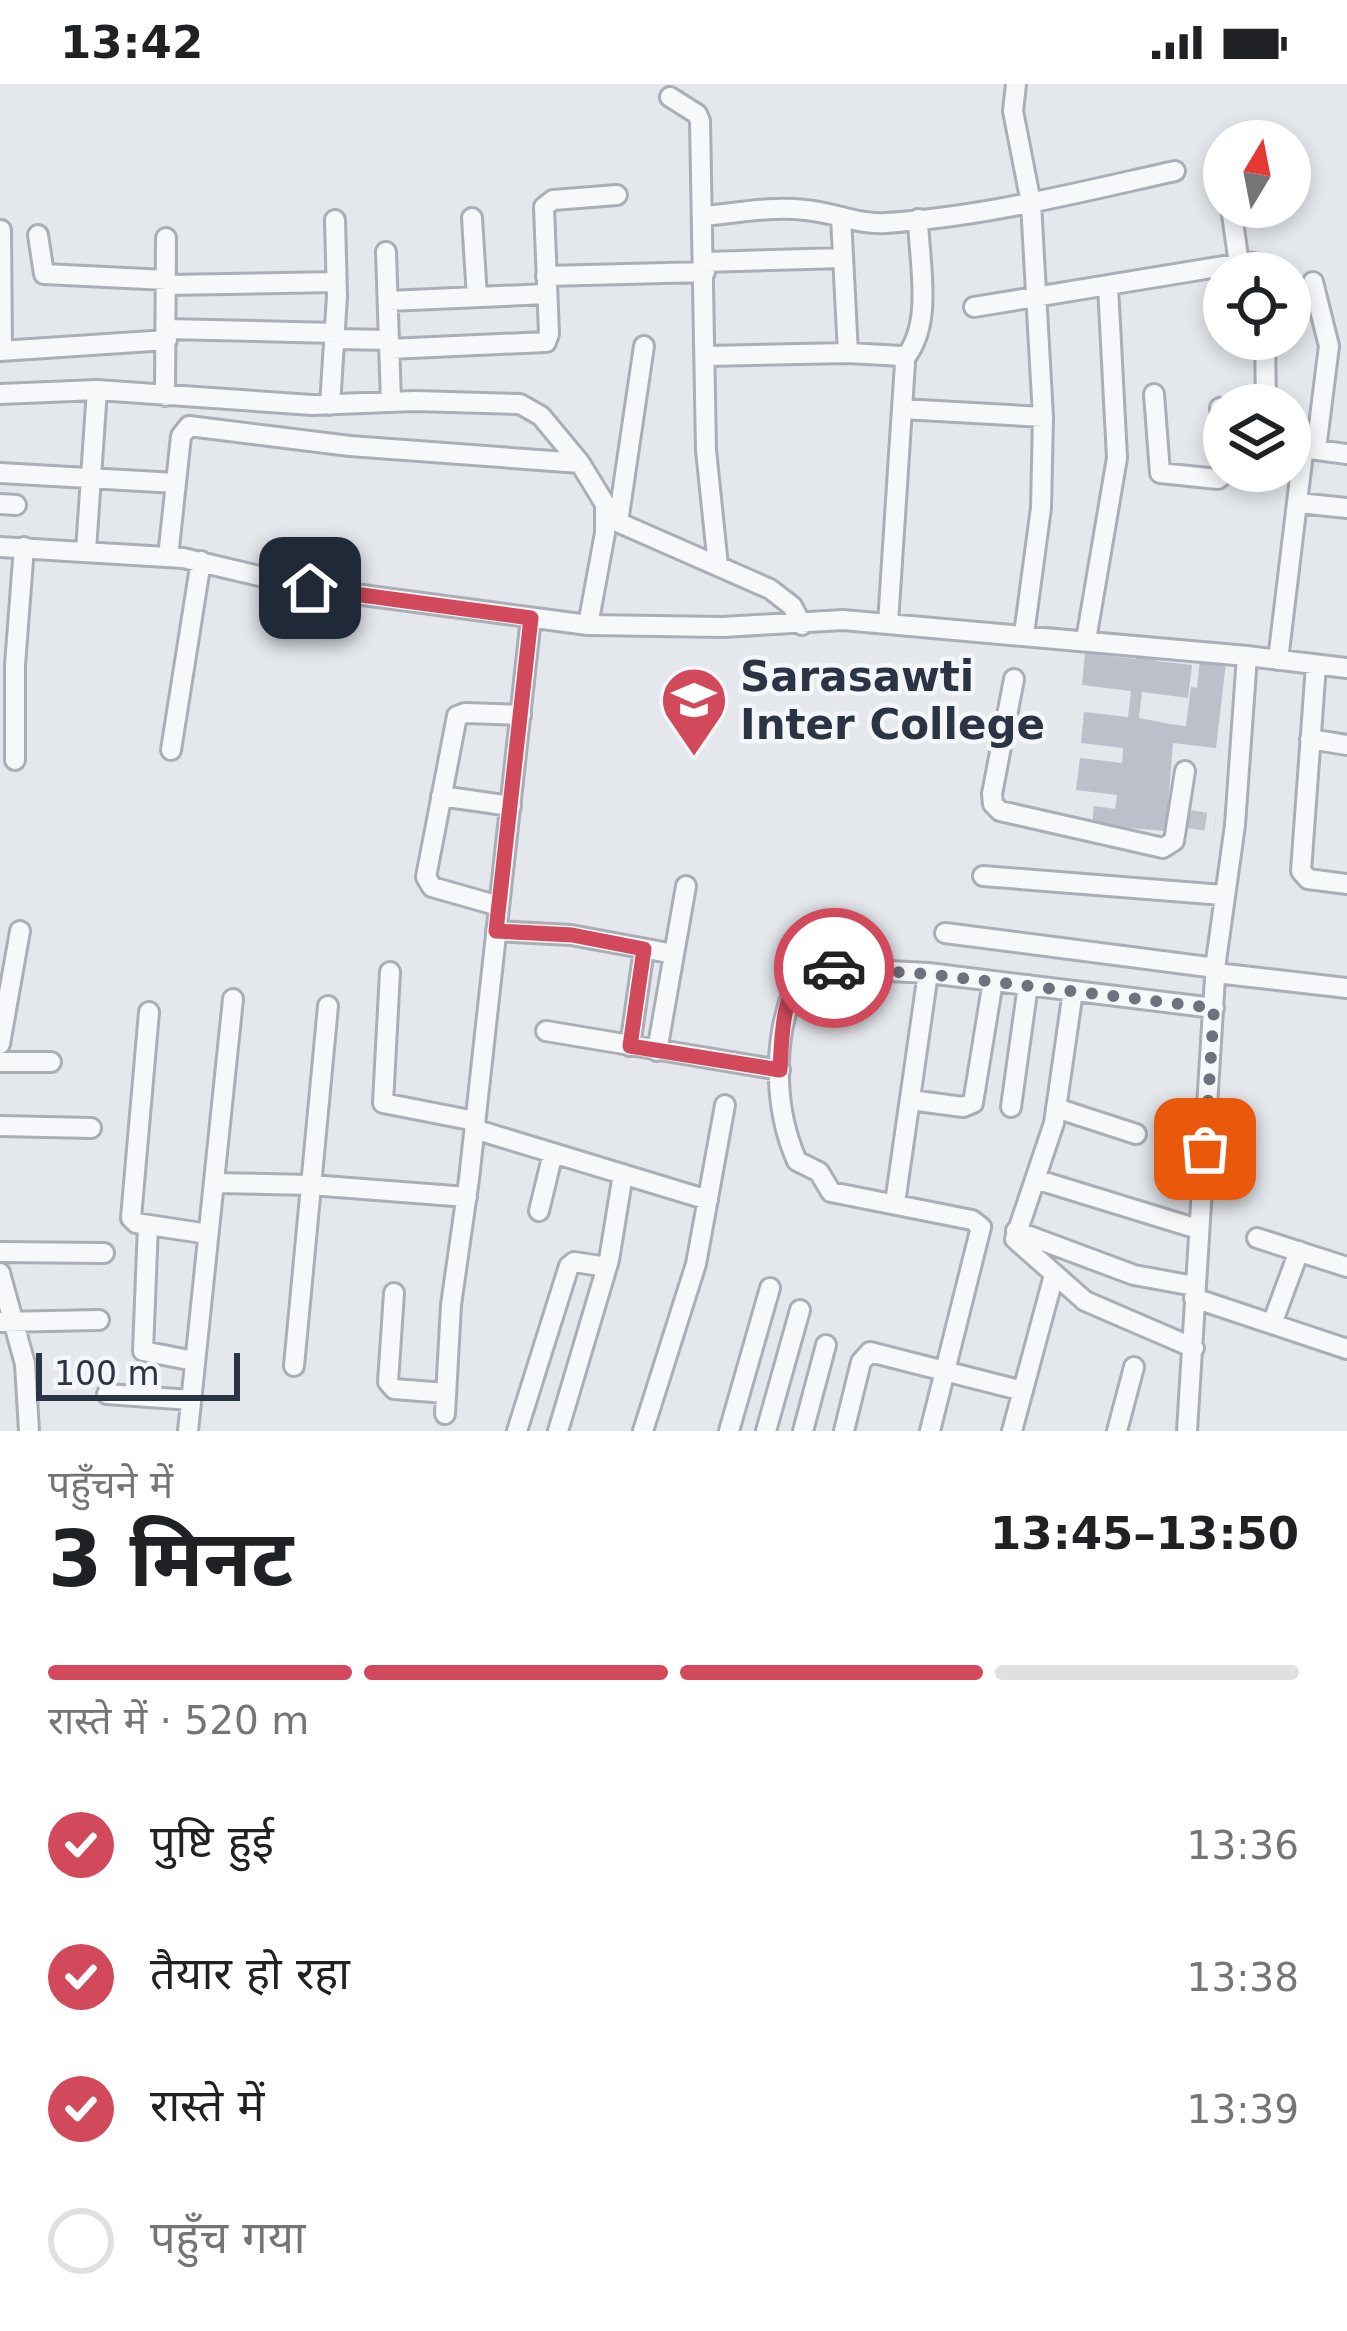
<!DOCTYPE html>
<html lang="hi">
<head>
<meta charset="utf-8">
<style>
	:root { --surface:#fff; --page:#f2f2f2; --text:#202124; --muted:#757577; --line:#e0e0e0; --accent:#d1495b }
	body { margin:0; font-family:"DejaVu Sans","Noto Sans Devanagari",sans-serif; background:var(--page); color:var(--text); height:100vh; display:flex; flex-direction:column; font-size:45px; white-space:nowrap }
	* { box-sizing:border-box; margin:0 }
	p { font-size:39px; color:var(--muted) }
	.icon { flex:none; width:66px; height:66px; fill:none; stroke:currentColor; stroke-width:2; stroke-linecap:round; stroke-linejoin:round }
	.map { position:relative; height:1347px; overflow:hidden }
	.side { display:flex; flex-direction:column; background:var(--surface); flex:1 }
	.side>* { flex:none }
	.needle { width:78px; rotate:10deg }
	.tools { position:absolute; left:1203px; top:36px; display:grid; gap:24px }
	.tools a { display:grid; place-items:center; width:108px; height:108px; border-radius:50%; background:var(--surface); box-shadow:0 6px 18px #0003; font-size:60px }
	.scale { position:absolute; left:36px; bottom:30px; width:204px; box-sizing:border-box; padding-left:12px; border:6px solid #2b3445; border-top:0; font-size:33px; line-height:42px; white-space:nowrap; color:#2b3445; -webkit-text-stroke:9px #f4f6f9; paint-order:stroke }
	.pin { position:absolute; display:grid; place-items:center; width:102px; height:102px; color:#fff; margin:-51px; border-radius:24px; box-shadow:0 6px 18px #0006 }
	.courier { position:absolute; display:grid; place-items:center; width:120px; height:120px; margin:-60px; border:9px solid #d1495b; border-radius:50%; background:#fff; color:#222; box-shadow:0 3px 15px #0007 }
	.head em { font-style:normal; font-weight:700 }
	.head div { display:flex; flex-direction:column-reverse }
	.head { display:flex; align-items:center; justify-content:space-between; height:204px; padding:0 48px }
	h1 { font-size:78px; font-weight:700; line-height:90px }
	.bar { display:grid; grid-template-columns:repeat(4,1fr); gap:18px 12px; align-content:center; height:144px; padding:0 48px }
	.bar i { height:15px; border-radius:9px; background:var(--line) }
	.bar .on { background:var(--accent) }
	.bar p { grid-column:span 4 }
	ol { padding:0 48px; list-style:none }
	li { display:flex; align-items:center; gap:36px; height:132px }
	li p { margin-inline-start:auto }
	li .icon { padding:12px; border-radius:50%; background:var(--accent); color:#fff; stroke-width:4 }
	li:last-child { color:var(--muted) }
	li i { width:66px; height:66px; border:6px solid var(--line); border-radius:50% }
	.status { display:flex; justify-content:space-between; align-items:center; height:84px; padding:0 60px; background:var(--surface); direction:ltr }
	.status svg { height:33px; fill:currentColor }
	.map>svg:first-child { display:block }
	.building { fill:#bbc0ca }
	.lines { fill:none; stroke-linecap:round; stroke-linejoin:round }
	.minor-tunnel { stroke:#bfc3cb; stroke-width:18; stroke-dasharray:18 9; stroke-linecap:butt }
	.minor-casing { stroke:#a9aeb7; stroke-width:24 }
	.minor { stroke:#f7f8fa; stroke-width:18 }
	.done { stroke:#6c737f; stroke-width:12; stroke-dasharray:0 21.6 }
	.route { stroke:#d1495b; stroke-width:15 }
	.labels { text-anchor:middle; stroke-width:9; stroke-linejoin:round; paint-order:stroke }
	.poi-label { font-size:42px; font-weight:bold; fill:#2b3445; stroke:#f4f6f9; text-anchor:start }
</style>
</head>
<body>
<div class="status"><b>13:42</b><svg viewBox="0 0 49 12"><path d="M0 12V9h3v3zM5 12V6h3v6zM10 12V3h3v9zM15 12V0h3v12zM26 1h20v11H26zM47 4h2v5h-2z"/></svg></div>
<div class="map">
<svg width="1347" height="1347" viewBox="0 0 1347 1347">
	<rect width="100%" height="100%" fill="#e4e7ec"/>
	<path class="building" d="M1137 567 1157 569 1156 577 1192 581 1188 614 1142 608 1139 634 1170 640 1186 642 1191 603 1197 604 1200 575 1226 578 1216 664 1173 659 1166 747 1092 741 1094 722 1115 725 1117 711 1076 706 1080 674 1122 679 1123 664 1081 659 1084 628 1128 633 1131 607 1082 601 1085 569 1136 575Z"/>
	<g class="lines">
		<path class="minor-tunnel" d="M1188 735 1215 739"/>
		<g class="minor-casing">
			<path id="minor" d="M1016 0 1013 27 1031 119 1043 333 1041 424 1024 550
				M670 13 697 30 700 37 706 366 718 482
				M1231 123 1239 180
				M704 132C737 129 772 122 805 126 833 128 858 141 886 139 983 133 1080 108 1175 87
				M841 133 848 269
				M472 134 477 213
				M1 146 2 267
				M38 151 44 190 167 196
				M386 168 391 318
				M705 178 843 174
				M546 192 705 188
				M1313 198 1329 262 1316 365
				M167 201 336 198
				M388 217 547 210
				M974 223 1248 178 1261 180 1264 189
				M167 245 335 249
				M335 255 389 256
				M1265 255 1266 321
				M389 265 546 258 549 250 544 123 553 116 617 111
				M0 267 167 256
				M707 272 848 269 902 272 905 279 888 539
				M904 275C934 240 919 179 918 135
				M0 310 97 306 312 321 415 317 520 320 541 332 580 379 605 420V449L588 541
				M1154 310 1160 389 1218 395 1227 387
				M165 312 166 154
				M330 321 337 212 335 136
				M1220 324 1224 358
				M902 325 1043 333
				M0 389 176 399
				M1299 419 1347 424
				M0 420 16 421
				M606 433 770 505 792 522 802 541
				M618 438 644 262
				M0 463 183 474 310 504 588 541 723 543 843 536 1247 572
				M86 466 97 306
				M168 473 181 352 189 342 350 362 580 379
				M1086 556 1117 374 1108 202
				M1278 576 1303 369 1310 365 1347 370
				M1316 581 1301 787 1308 795 1347 800
				M1014 595 992 710 993 720 1000 727 1163 764 1174 757 1185 687
				M1310 655 1347 661
				M171 666 201 477
				M15 676V581L24 463
				M441 712 511 722
				M983 792 1223 811
				M499 822 432 803 426 793 457 632 465 629 521 631
				M496 847 571 851 674 870
				M945 849 1216 884
				M390 888 383 1019 475 1037
				M1216 889 1347 904
				M1073 907 1054 1039 1015 1155 1085 1217 1194 1264
				M149 928 131 1134 136 1139 208 1150
				M546 947 780 986
				M0 960 20 847
				M630 962 644 865
				M657 967 686 802
				M0 978H51
				M910 1016 963 1023 973 1019 993 897
				M1011 1023 1028 901
				M1056 1024 1136 1050
				M0 1042 91 1044
				M474 1045 708 1116
				M1035 1095 1198 1145
				M214 1099 311 1101 467 1113
				M895 1119 928 889
				M539 1127 553 1069
				M148 1141 143 1267 194 1277
				M1016 1147 1134 1191 1194 1202
				M1257 1154 1347 1183
				M0 1168 104 1169
				M0 1189 25 1280 29 1347
				M394 1209 388 1298 394 1305 446 1309
				M1194 1214 1347 1265
				M0 1238 99 1236
				M1272 1240 1299 1167
				M294 1282 328 922
				M107 1310 191 1316
				M445 1330 451 1221 469 1095 531 534
				M188 1347 233 915
				M517 1347 569 1182 574 1178 607 1183
				M558 1347 609 1176 623 1090
				M643 1347 696 1180 725 1021
				M729 1347 770 1204
				M766 1347 800 1226
				M803 1347 826 1261
				M844 1347 861 1278 870 1268 1023 1307
				M930 1347 981 1143 972 1136 831 1108 819 1088 797 1077C772 1021 772 942 802 889L815 883 928 889 1214 924
				M1012 1347 1054 1191
				M1117 1347 1134 1283
				M1187 1347 1216 877 1235 741 1247 572 1347 584"/>
		</g>
		<use href="#minor" class="minor"/>
	</g>
	<g class="lines">
		<path class="done" d="M834 884 928 890 1214 924 1205 1065"/>
		<path class="route" d="M310 504 531 534 496 847 572 851 644 865 630 962 780 986C782 953 781 908 808 885L834 884"/>
	</g>
	<defs>
		<g id="university-pin" transform="scale(3.45)"><path d="M0 17L-7.5 6A9.5 9.5 0 1 1 7.5 6Z" fill="#d1495b" stroke="#f4f6f9"/><path d="M0-5L7-2L0 1L-7-2ZM-4 1L0 2.5L4 1V4Q0 6-4 4Z" fill="#fff"/></g>
	</defs>
	<g fill-rule="evenodd">
		<use href="#university-pin" x="694" y="616"/>
	</g>
	<g class="labels">
		<g class="poi-label">
			<text x="740" y="607">Sarasawti<tspan x="740" dy="48">Inter College</tspan></text>
		</g>
	</g>
</svg>
<div class="tools">
<a><svg class="needle" viewBox="-14 -14 28 28"><path d="M0-13l5 13h-10z" fill="#e53935"/><path d="M0 13l5-13h-10z" fill="#757577"/></svg></a>
<a><svg class="icon" aria-label="locate" viewBox="0 0 24 24"><circle cx="12" cy="12" r="6"/><path d="M12 2v4M12 18v4M2 12h4M18 12h4"/></svg></a>
<a><svg class="icon" aria-label="layers" viewBox="0 0 24 24"><path d="M12 4l9 5-9 5-9-5zM3 14l9 5 9-5"/></svg></a>
</div>
<div class="scale">100 m</div>
<div class="pin" style="left:1205px;top:1065px;background:#ea580c"><svg class="icon" aria-label="bag" viewBox="0 0 24 24"><path d="M5 8h14l-1 12H6zM9 8a3 3 0 0 1 6 0"/></svg></div>
<div class="pin" style="left:310px;top:504px;background:#1f2937"><svg class="icon" aria-label="home" viewBox="0 0 24 24"><path d="M3 11l9-7 9 7M6 9v11h12V9"/></svg></div>
<div class="courier" style="left:834px;top:884px"><svg class="icon" aria-label="car" viewBox="0 0 24 24"><path d="M5 17H2v-5l4-1 3-4h7l3 4 3 1v5h-3M9 17h6M6 11h13"/><circle cx="7" cy="17" r="2"/><circle cx="17" cy="17" r="2"/></svg></div>
</div>
<section class="side">
<div class="head"><div><h1>3 मिनट</h1><p>पहुँचने में</p></div><em>13:45–13:50</em></div>
<div class="bar"><i class="on"></i><i class="on"></i><i class="on"></i><i></i><p>रास्ते में · 520 m</p></div>
<ol>
<li><svg class="icon" aria-label="check" viewBox="0 0 24 24"><path d="M5 12l5 5 9-10"/></svg>पुष्टि हुई<p>13:36</p></li>
<li><svg class="icon" aria-label="check" viewBox="0 0 24 24"><path d="M5 12l5 5 9-10"/></svg>तैयार हो रहा<p>13:38</p></li>
<li><svg class="icon" aria-label="check" viewBox="0 0 24 24"><path d="M5 12l5 5 9-10"/></svg>रास्ते में<p>13:39</p></li>
<li><i></i>पहुँच गया</li>
</ol>
</section>
</body>
</html>
